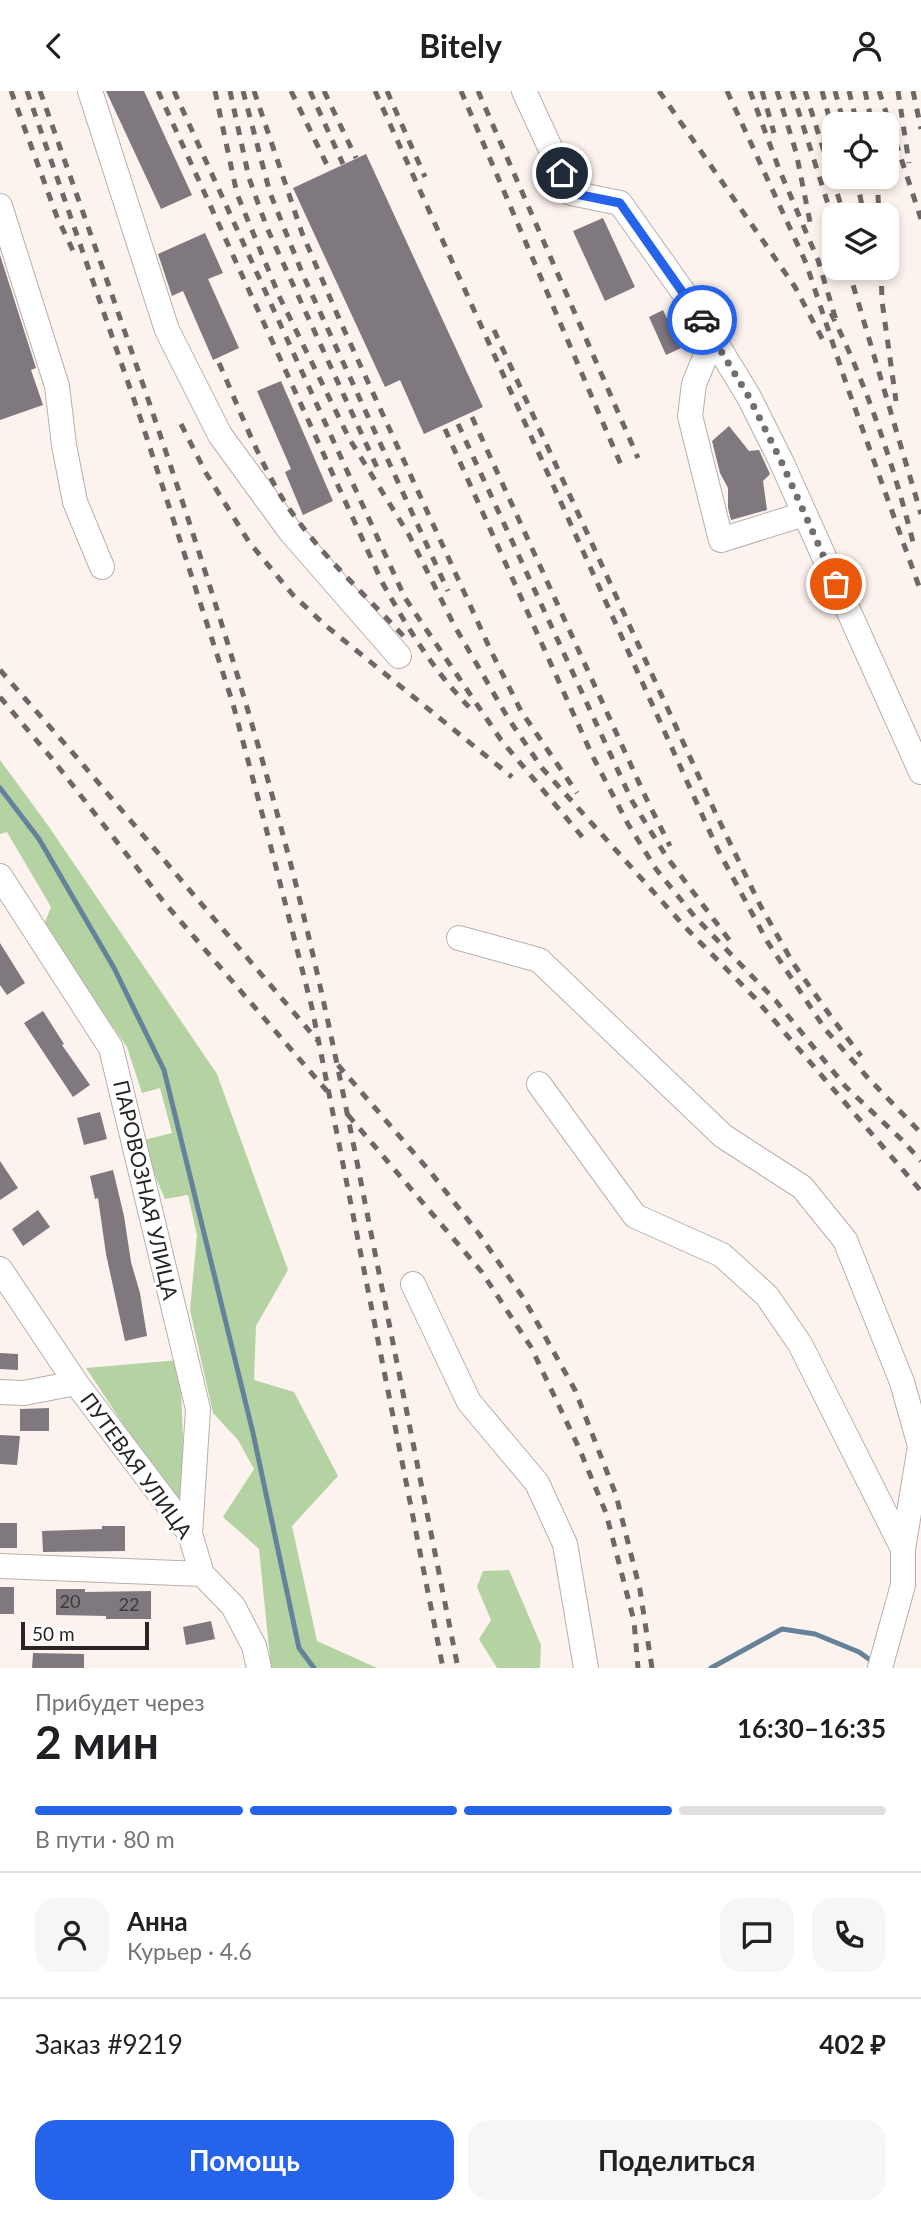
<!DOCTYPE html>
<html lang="ru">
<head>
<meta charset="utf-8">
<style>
	:root { --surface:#fff; --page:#f6f6f6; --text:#202124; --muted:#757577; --line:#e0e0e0; --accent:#2563eb }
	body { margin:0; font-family:Lato,sans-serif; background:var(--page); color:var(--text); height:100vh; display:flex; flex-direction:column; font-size:26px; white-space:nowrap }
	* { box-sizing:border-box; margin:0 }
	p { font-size:23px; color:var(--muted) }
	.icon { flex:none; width:38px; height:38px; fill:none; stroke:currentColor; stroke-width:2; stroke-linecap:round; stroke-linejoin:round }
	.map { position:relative; height:1577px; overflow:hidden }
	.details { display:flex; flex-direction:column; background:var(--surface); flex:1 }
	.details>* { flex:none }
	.fabs { position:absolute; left:822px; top:21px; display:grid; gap:14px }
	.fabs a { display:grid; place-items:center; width:77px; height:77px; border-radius:14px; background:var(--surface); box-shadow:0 4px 10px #0003; font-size:35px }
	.scale { position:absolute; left:21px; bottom:18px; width:128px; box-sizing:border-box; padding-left:7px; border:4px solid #292524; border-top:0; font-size:19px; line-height:24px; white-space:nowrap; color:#292524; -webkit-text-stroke:5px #fff; paint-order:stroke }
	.pin { position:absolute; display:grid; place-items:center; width:60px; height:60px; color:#fff; margin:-30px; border:4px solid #fff; border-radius:50%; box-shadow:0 2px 7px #0007 }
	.courier { position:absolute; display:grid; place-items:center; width:70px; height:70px; margin:-35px; border:5px solid #2563eb; border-radius:50%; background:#fff; color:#222; box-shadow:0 2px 9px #0007 }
	.summary em { font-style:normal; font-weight:700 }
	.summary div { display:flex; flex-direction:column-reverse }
	.summary { display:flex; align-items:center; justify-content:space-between; height:119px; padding:0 35px }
	h1 { font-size:46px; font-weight:700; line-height:52px }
	.bar { display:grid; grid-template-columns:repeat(4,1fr); gap:10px 7px; align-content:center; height:84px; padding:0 35px }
	.bar i { height:9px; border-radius:5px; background:var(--line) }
	.bar .on { background:var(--accent) }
	.bar p { grid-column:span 4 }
	.line { display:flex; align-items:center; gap:18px; padding:0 35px; border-top:2px solid var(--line) }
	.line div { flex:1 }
	.round { display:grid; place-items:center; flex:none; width:74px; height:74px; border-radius:21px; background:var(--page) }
	.primary-button { display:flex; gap:14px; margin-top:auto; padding:14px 35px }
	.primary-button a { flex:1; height:80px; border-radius:21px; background:var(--accent); color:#fff; font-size:28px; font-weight:700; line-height:80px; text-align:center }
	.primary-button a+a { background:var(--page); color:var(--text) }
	header { display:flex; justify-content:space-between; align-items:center; height:91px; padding:0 35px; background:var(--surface); font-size:32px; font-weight:700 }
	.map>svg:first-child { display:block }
	.forest { fill:#b5d2a3 }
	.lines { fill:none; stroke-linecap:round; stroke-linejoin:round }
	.stream { stroke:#64829a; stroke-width:5 }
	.building { fill:#7f787e }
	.minor-casing { stroke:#b8afab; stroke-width:26 }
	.minor { stroke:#fff; stroke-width:24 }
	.rail { stroke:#6d6765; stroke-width:5; stroke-dasharray:9 9; stroke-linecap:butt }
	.done { stroke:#736d6b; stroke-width:7; stroke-dasharray:0 12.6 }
	.route { stroke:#2563eb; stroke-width:9 }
	.labels { text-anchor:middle; stroke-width:6; stroke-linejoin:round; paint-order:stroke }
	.number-label { font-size:18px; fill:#3e3a3a }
	.street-label { font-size:21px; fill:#292524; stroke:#fff }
</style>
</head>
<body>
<header><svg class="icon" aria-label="back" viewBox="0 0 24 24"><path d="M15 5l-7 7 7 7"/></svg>Bitely<svg class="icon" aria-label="person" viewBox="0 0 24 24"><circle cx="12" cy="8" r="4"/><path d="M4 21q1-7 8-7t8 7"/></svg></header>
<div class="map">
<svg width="921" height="1577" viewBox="0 0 921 1577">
	<rect width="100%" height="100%" fill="#fdf3ee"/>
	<path class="forest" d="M0 669 47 733 217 983 288 1179 256 1235 254 1289 294 1301 338 1385 292 1435 317 1550 377 1577H271L259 1458 223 1426 254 1378 238 1349 213 1322 190 1219 197 1144 188 1104 165 1108 140 1050 172 1042 160 997 142 1002 127 956 43 836 51 816 7 741 0 743Z
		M180 1269 186 1428 86 1277Z
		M509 1479 541 1554 540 1577H497L479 1548 491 1529 477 1496 483 1480Z"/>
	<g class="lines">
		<path class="stream" d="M0 697 39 748 114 877 164 979 253 1342 299 1557 314 1577
			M711 1577 782 1538 815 1543 859 1561 873 1571"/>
	</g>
	<path class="building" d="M106 0H144L192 104 161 118Z
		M366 63 483 316 424 343 400 289 385 296 293 97Z
		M603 127 635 196 605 210 573 140Z
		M205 142 223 182 208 188 239 257 213 269 183 200 172 205 158 163Z
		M0 164 36 277 31 279 43 314 0 329Z
		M663 219 681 257 666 264 649 226Z
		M281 290 333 410 303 424 285 381 291 378 257 300Z
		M729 335 749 360 759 359 770 383 763 390 767 419 731 429 728 417V397L720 382 712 350Z
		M0 852 25 892 7 904 0 894Z
		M43 920 64 953 62 954 90 994 73 1006 24 932Z
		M100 1021 107 1048 84 1054 77 1027Z
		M0 1070 18 1097 0 1109Z
		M113 1079 124 1125 131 1171 140 1202 147 1245 125 1250 106 1163 98 1107 95 1108 90 1085Z
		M38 1119 50 1136 23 1155 12 1138Z
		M0 1262 18 1263V1279L0 1278Z
		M49 1317V1340H20V1318Z
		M0 1344 20 1345 17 1374 0 1373Z
		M0 1432H17V1457H0Z
		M102 1435H125V1460L43 1461 42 1440 102 1438Z
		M0 1496H14V1523H0Z
		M56 1498H85V1501L151 1500V1528H106V1525L56 1524Z
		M211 1530 215 1548 186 1554 183 1536Z
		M33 1562 84 1563V1577H32Z"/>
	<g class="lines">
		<g class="minor-casing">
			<path id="minor" d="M90 0 167 239 220 344 290 440 399 565
				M524 0 571 102 620 112 696 219 749 306 781 370 921 681
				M0 115 57 295 64 354 75 411 102 476
				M713 247 694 293 690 325 721 449 804 423
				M0 785 111 957 198 1318 190 1443
				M459 847 539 869 723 1045 802 1096 845 1149 902 1291 920 1355 903 1458V1494L880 1577
				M539 993 635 1125 722 1164 767 1205 800 1253 903 1458
				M0 1178 76 1292 190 1443 202 1483 233 1515 254 1555 259 1577
				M413 1193 469 1311 537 1392 565 1453 586 1577
				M0 1301 24 1302 76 1292
				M0 1475 202 1483"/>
		</g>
		<use href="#minor" class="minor"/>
		<path class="rail" d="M11 0 57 126 76 166
			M27 0 141 329 233 613 267 741 312 917 443 1577
			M40 0C126 243 213 485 280 733 317 868 344 1005 371 1142 400 1287 429 1432 458 1577
			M158 0 382 491C407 536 433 579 469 616
			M174 0 405 507 501 649 584 748
			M215 0 237 103 280 207 350 349 409 444 454 534 508 627 542 677 685 836 754 906 921 1100
			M230 0 249 87 267 137 380 383
			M243 0 270 102 303 184 448 500
			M254 0 302 142 341 232 491 560 521 620 577 702
			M291 0 329 78
			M310 0 343 73
			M324 0 356 67
			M375 0 718 759 767 850 825 938 868 987 921 1042
			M387 0 425 86
			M461 0 621 374
			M478 0 638 367
			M659 0 795 196 826 255
			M727 0 806 172 847 295 921 501
			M750 0 779 78 818 169 836 229
			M762 0 774 42
			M777 0 796 61 810 131
			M792 0 835 135
			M805 0 844 124
			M822 0 835 48
			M835 0 844 33
			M849 0 857 33
			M865 0 872 33
			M879 0 921 128
			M898 0 909 72
			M913 0 921 38
			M856 86 864 124
			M877 86 879 124
			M848 177 921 423
			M881 177 882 210 896 310
			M831 222C868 297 895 378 915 459
			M494 239 716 723 760 814 793 872 832 927 861 965
			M219 272C240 319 258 369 286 413 320 464 367 505 408 550
			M472 326 646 707 670 755
			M181 333 206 382 249 451 293 504 325 534 512 686
			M458 333 632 710 666 765 733 854
			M445 338 592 664 628 733 656 778 695 826 776 910 845 995 902 1049 921 1070
			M0 579 79 669 318 950
			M0 606 53 669 163 810 327 1000
			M338 974 432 1083 479 1143 524 1208 575 1299 616 1404 640 1499 652 1577
			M348 1024 481 1180 531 1256 579 1357 606 1422 634 1530 638 1577"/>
	</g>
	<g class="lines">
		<path class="done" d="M702 229 749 306 781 370 836 493"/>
		<path class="route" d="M562 82 571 102 620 112 702 229"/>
	</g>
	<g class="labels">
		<g class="number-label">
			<text x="70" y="1517">20</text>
			<text x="129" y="1520">22</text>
		</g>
		<g class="street-label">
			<text transform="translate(145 1099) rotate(77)" y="7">ПАРОВОЗНАЯ УЛИЦА</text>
			<text transform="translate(136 1375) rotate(54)" y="7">ПУТЕВАЯ УЛИЦА</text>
		</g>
	</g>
</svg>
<div class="fabs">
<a><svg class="icon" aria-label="locate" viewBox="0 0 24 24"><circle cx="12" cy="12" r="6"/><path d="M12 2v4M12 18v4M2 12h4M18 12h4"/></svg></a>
<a><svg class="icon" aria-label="layers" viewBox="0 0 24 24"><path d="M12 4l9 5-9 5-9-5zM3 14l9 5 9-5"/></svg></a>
</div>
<div class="scale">50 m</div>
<div class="pin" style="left:836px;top:493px;background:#ea580c"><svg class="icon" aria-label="bag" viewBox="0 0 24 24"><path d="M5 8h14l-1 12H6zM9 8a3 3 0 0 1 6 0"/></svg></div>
<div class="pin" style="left:562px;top:82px;background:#1f2937"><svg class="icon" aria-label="home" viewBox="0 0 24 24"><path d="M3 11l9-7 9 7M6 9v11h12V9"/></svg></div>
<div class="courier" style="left:702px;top:229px"><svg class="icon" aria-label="car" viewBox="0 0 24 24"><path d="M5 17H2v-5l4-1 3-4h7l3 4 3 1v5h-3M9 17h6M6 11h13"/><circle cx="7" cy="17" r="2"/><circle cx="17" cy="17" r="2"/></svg></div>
</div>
<section class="details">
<div class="summary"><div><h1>2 мин</h1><p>Прибудет через</p></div><em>16:30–16:35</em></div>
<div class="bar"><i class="on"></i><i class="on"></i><i class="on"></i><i></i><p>В пути · 80 m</p></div>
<div class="line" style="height:126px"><a class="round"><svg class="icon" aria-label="person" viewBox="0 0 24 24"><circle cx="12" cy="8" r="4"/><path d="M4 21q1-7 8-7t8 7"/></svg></a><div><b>Анна</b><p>Курьер · 4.6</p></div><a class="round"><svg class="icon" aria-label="chat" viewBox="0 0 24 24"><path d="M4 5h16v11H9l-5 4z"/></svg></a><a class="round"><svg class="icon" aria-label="phone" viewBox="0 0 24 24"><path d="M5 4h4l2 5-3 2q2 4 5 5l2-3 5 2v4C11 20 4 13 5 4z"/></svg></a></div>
<div class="line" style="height:91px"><div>Заказ #9219</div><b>402 ₽</b></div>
<div class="primary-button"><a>Помощь</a><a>Поделиться</a></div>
</section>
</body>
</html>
